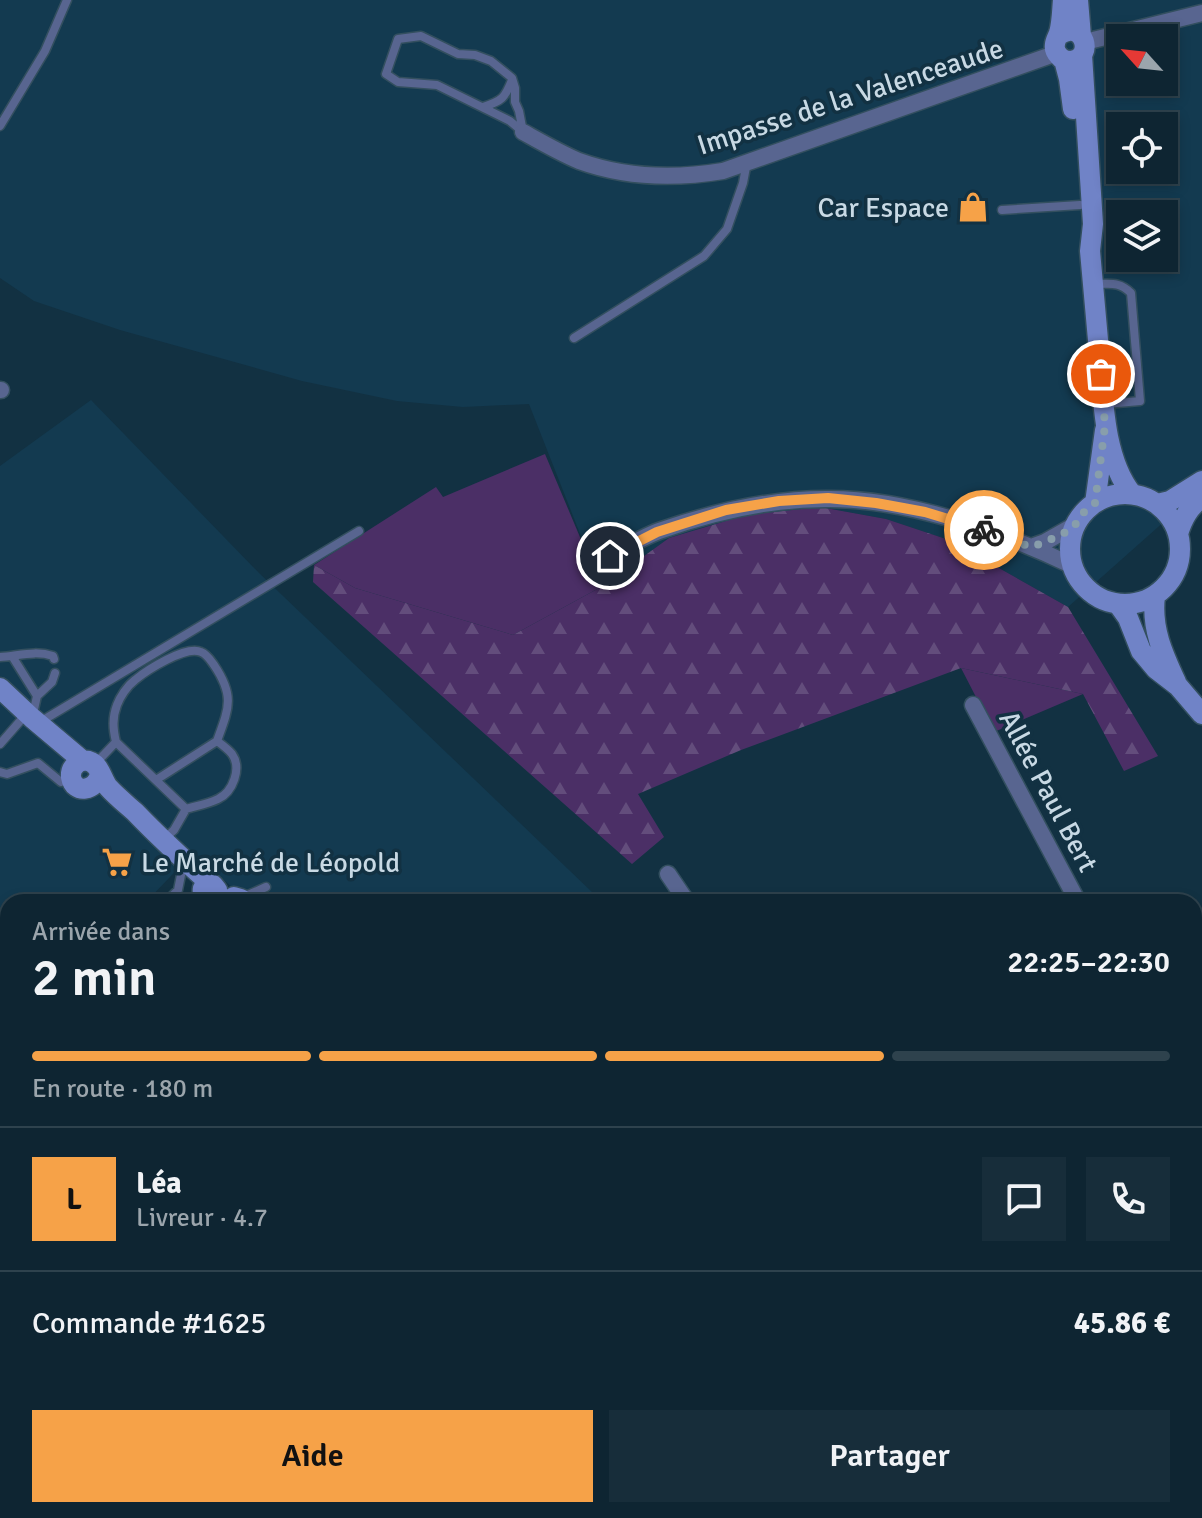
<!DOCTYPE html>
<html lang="fr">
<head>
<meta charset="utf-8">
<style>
	:root { --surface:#0e2532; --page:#172d3a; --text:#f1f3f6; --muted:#9ba5ac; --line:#2e424d; --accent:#f6a248 }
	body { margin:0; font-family:Signika,sans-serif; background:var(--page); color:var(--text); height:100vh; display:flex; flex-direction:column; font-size:30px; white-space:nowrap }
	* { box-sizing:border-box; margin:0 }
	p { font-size:26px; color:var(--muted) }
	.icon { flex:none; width:44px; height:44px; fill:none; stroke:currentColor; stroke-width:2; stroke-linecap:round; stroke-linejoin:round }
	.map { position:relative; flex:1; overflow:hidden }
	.panel { position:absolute; left:0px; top:894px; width:1202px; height:624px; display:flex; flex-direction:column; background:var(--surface); border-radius:24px 24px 0 0; box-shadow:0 4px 12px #0003,0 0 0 2px var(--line) }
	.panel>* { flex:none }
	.needle { width:52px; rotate:297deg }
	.buttons { position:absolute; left:1106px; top:24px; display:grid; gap:16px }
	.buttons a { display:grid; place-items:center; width:72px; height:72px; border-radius:0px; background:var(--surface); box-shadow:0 4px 12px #0003,0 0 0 2px var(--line); font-size:40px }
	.pin { position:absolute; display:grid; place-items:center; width:68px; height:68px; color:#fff; margin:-34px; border:4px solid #fff; border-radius:50%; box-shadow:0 2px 8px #0007 }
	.courier { position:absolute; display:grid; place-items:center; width:80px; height:80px; margin:-40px; border:6px solid #f6a248; border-radius:50%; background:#fff; color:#222; box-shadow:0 2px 10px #0007 }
	.overview em { font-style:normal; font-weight:600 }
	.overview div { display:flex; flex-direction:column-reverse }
	.overview { display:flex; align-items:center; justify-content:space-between; height:136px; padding:0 32px }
	h1 { font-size:52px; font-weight:600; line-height:60px }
	.bar { display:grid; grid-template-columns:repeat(4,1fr); gap:12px 8px; align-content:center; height:96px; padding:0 32px }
	.bar i { height:10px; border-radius:6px; background:var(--line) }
	.bar .current { background:var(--accent) }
	.bar p { grid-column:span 4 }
	.line { display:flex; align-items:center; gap:20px; padding:0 32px; border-top:2px solid var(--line) }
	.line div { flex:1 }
	.round { display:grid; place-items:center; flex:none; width:84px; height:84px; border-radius:0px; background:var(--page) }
	.cta { display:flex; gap:16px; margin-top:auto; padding:16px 32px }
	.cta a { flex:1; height:92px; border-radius:0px; background:var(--accent); color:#111; font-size:32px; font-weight:600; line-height:92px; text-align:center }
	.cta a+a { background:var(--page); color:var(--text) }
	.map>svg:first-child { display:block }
	.built { fill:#133a50; fill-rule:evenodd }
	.green { fill:#4b2f66 }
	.forest { fill:url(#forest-firs) }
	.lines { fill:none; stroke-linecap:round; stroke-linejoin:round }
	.service-casing { stroke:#334f5f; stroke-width:11 }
	.minor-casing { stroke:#334f5f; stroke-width:19 }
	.tertiary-casing { stroke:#334f5f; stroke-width:23 }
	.secondary-casing { stroke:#334f5f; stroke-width:23 }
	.service { stroke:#586590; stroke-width:8 }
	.minor { stroke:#586590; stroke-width:16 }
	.tertiary { stroke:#586590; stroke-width:20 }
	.secondary { stroke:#7083c7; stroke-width:20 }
	.rail { stroke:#708896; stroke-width:4 }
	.done { stroke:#889eab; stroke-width:8; stroke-dasharray:0 14.4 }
	.route { stroke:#f6a248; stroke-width:10 }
	.labels { text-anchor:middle; stroke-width:7; stroke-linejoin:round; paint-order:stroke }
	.street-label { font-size:28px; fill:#c8d9e4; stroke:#123142 }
	.poi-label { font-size:28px; fill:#c8d9e4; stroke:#123142; text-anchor:end }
</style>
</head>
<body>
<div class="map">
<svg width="1202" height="1518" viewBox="0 0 1202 1518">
	<defs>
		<pattern id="forest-firs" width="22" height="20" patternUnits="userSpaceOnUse" patternTransform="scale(2)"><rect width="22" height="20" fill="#4b2f66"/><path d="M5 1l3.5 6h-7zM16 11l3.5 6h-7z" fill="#634d7c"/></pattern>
	</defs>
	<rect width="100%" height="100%" fill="#123142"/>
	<path class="built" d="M0 0H1202V488L1068 607 949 540 886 519 820 507 669 538 601 587 529 404 463 407 397 401 302 381 120 330 34 301 0 278ZM1120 38H1164V82H1120ZM1120 126H1164V170H1120ZM1120 214H1164V258H1120Z
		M91 400 259 573 594 894 576 902H249L193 853 146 902H8V955L0 953V679L1 677 0 676V466Z"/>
	<path class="green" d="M545 454 601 587 513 635 355 588 314 565 436 487 443 497Z
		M961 668 1083 694 994 732Z"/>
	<path class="forest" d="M820 507 886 519 949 540 1068 607 1158 756 1124 771 1083 694 961 668 741 750 638 794 664 837 632 864 313 582 314 565 355 588 513 635 601 587 669 538 746 515Z"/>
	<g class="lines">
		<g class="service-casing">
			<path id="service" d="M421 36 458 54 475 55 491 61 512 78 515 88V102L519 111 523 132 510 121 498 115 437 85 398 82 386 74 398 39Z
				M483 107C502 101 505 98 512 80
				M0 126 45 51 67 0
				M1002 210 1080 205
				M1094 284C1110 284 1119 281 1131 293L1140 401 1106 404
				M574 338 704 256 727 229 743 183 747 162
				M12 656 37 696
				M0 657C18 656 35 650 53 656L54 659
				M33 714 37 696 52 682 55 673
				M40 722 359 531
				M116 742C113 729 112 718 117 705 120 697 127 686 135 680 147 670 186 645 201 652 207 654 211 661 214 665 235 696 229 708 217 741
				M0 744 21 720
				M95 764 116 742 186 809 174 830 163 840
				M0 772 7 774 38 763 61 782 69 779
				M156 780 217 741C221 744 228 749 232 754 242 768 233 792 218 799 208 804 196 806 186 809
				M241 898 266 887
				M166 902 178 890 182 870"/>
		</g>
		<g class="minor-casing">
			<path id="minor" d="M1085 42 1202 13
				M523 132C541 142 560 153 579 161 626 178 675 179 723 171L1057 53
				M0 390H1
				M1031 547 1045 542 1075 525
				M610 556C626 547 643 537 659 531 713 512 769 499 826 499 906 498 1000 531 1071 565
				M973 705 1078 902
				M668 874 687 902
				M1194 1031H1202
				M0 1045 8 1046
				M0 1289 8 1296
				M0 1423 8 1417
				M0 1468 8 1478
				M35 1510 41 1518
				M236 1510 242 1518
				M1167 1510 1178 1518
				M279 1518 289 1510
				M811 1518 826 1510"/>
		</g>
		<g class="tertiary-casing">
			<path id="tertiary" d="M1194 1355 1202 1360
				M720 1518 721 1510"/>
		</g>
		<g class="secondary-casing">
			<path id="secondary" d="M1078 0 1081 36
				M1059 35C1085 18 1095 59 1071 61 1066 61 1062 60 1059 56 1056 53 1054 49 1055 44 1055 41 1058 36 1059 33 1062 23 1062 10 1063 0
				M1082 55 1093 224 1090 251C1093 285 1096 318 1099 351 1103 396 1103 458 1132 494
				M1064 60 1069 79 1073 109
				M1070 549a55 55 0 1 1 110 0a55 55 0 1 1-110 0Z
				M1095 503 1105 430
				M1157 504 1170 501 1202 481
				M1178 534C1183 517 1189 508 1202 497
				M1155 596C1151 628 1163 654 1176 682
				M1118 604 1128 618 1141 651 1156 669 1178 686 1202 714
				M0 688 32 718 83 761
				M100 774C96 791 74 795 71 777 70 766 81 757 91 762 100 766 102 779 108 787 116 796 126 804 135 812 159 837 185 861 211 884
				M210 899 215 897 217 890 213 885 209 884 203 888C201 898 209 898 216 902
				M227 902 234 897 241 899 243 902
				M632 1510 636 1518"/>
		</g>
		<use href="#service" class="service"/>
		<use href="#minor" class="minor"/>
		<use href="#tertiary" class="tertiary"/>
		<use href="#secondary" class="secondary"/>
		<path class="rail" d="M0 991 8 993
			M1194 1444 1202 1449"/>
	</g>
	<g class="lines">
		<path class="done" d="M984 530 1031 547 1045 542 1068 531 1075 525 1083 513 1095 503 1105 426 1101 374"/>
		<path class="route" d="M610 556 657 532 726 510 779 501 828 498 876 503 925 512 984 530"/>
	</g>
	<defs>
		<g id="shop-bare" transform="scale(2.4)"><path d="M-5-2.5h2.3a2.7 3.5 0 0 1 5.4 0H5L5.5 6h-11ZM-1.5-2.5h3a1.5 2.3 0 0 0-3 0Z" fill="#f6a248" stroke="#123142" stroke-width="2.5" paint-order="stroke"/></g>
		<g id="supermarket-bare" transform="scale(2.4)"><path d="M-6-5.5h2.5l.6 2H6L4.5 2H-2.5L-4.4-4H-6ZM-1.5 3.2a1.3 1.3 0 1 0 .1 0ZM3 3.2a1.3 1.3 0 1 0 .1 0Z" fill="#f6a248" stroke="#123142" stroke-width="2.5" paint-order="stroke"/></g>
	</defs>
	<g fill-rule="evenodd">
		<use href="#shop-bare" x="973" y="207"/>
		<use href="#supermarket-bare" x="117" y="862"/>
	</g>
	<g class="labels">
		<g class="street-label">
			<text transform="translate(850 96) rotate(-18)" y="10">Impasse de la Valenceaude</text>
			<text transform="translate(1049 791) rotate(62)" y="10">Allée Paul Bert</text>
		</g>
		<g class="poi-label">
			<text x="949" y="217">Car Espace</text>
			<text x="141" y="872" text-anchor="start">Le Marché de Léopold</text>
		</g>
	</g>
</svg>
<div class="buttons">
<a><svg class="needle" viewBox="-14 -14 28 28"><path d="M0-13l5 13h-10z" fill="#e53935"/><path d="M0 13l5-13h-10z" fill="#9ba5ac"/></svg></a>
<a><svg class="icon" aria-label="locate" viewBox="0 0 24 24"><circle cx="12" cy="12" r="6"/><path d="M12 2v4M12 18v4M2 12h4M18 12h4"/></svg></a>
<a><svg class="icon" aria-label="layers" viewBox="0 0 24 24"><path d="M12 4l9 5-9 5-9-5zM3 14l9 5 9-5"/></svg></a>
</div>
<div class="pin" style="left:1101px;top:374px;background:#ea580c"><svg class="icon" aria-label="bag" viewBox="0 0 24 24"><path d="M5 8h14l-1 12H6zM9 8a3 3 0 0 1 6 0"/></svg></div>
<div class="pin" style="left:610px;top:556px;background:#1f2937"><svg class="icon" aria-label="home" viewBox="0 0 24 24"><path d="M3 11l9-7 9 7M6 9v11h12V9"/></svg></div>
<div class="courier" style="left:984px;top:530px"><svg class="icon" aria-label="bike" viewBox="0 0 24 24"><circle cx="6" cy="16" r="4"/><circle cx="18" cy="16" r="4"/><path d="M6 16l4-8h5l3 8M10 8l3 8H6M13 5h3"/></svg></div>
<section class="panel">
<div class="overview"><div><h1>2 min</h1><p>Arrivée dans</p></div><em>22:25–22:30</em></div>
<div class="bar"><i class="current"></i><i class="current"></i><i class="current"></i><i></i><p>En route · 180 m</p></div>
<div class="line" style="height:144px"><b class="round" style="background:var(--accent);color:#111">L</b><div><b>Léa</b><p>Livreur · 4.7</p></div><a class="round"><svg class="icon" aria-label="chat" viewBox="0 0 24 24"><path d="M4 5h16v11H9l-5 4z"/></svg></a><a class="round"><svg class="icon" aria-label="phone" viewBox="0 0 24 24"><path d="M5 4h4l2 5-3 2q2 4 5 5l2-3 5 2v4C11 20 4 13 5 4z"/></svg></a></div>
<div class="line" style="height:104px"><div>Commande #1625</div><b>45.86 €</b></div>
<div class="cta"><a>Aide</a><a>Partager</a></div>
</section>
</div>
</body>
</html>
